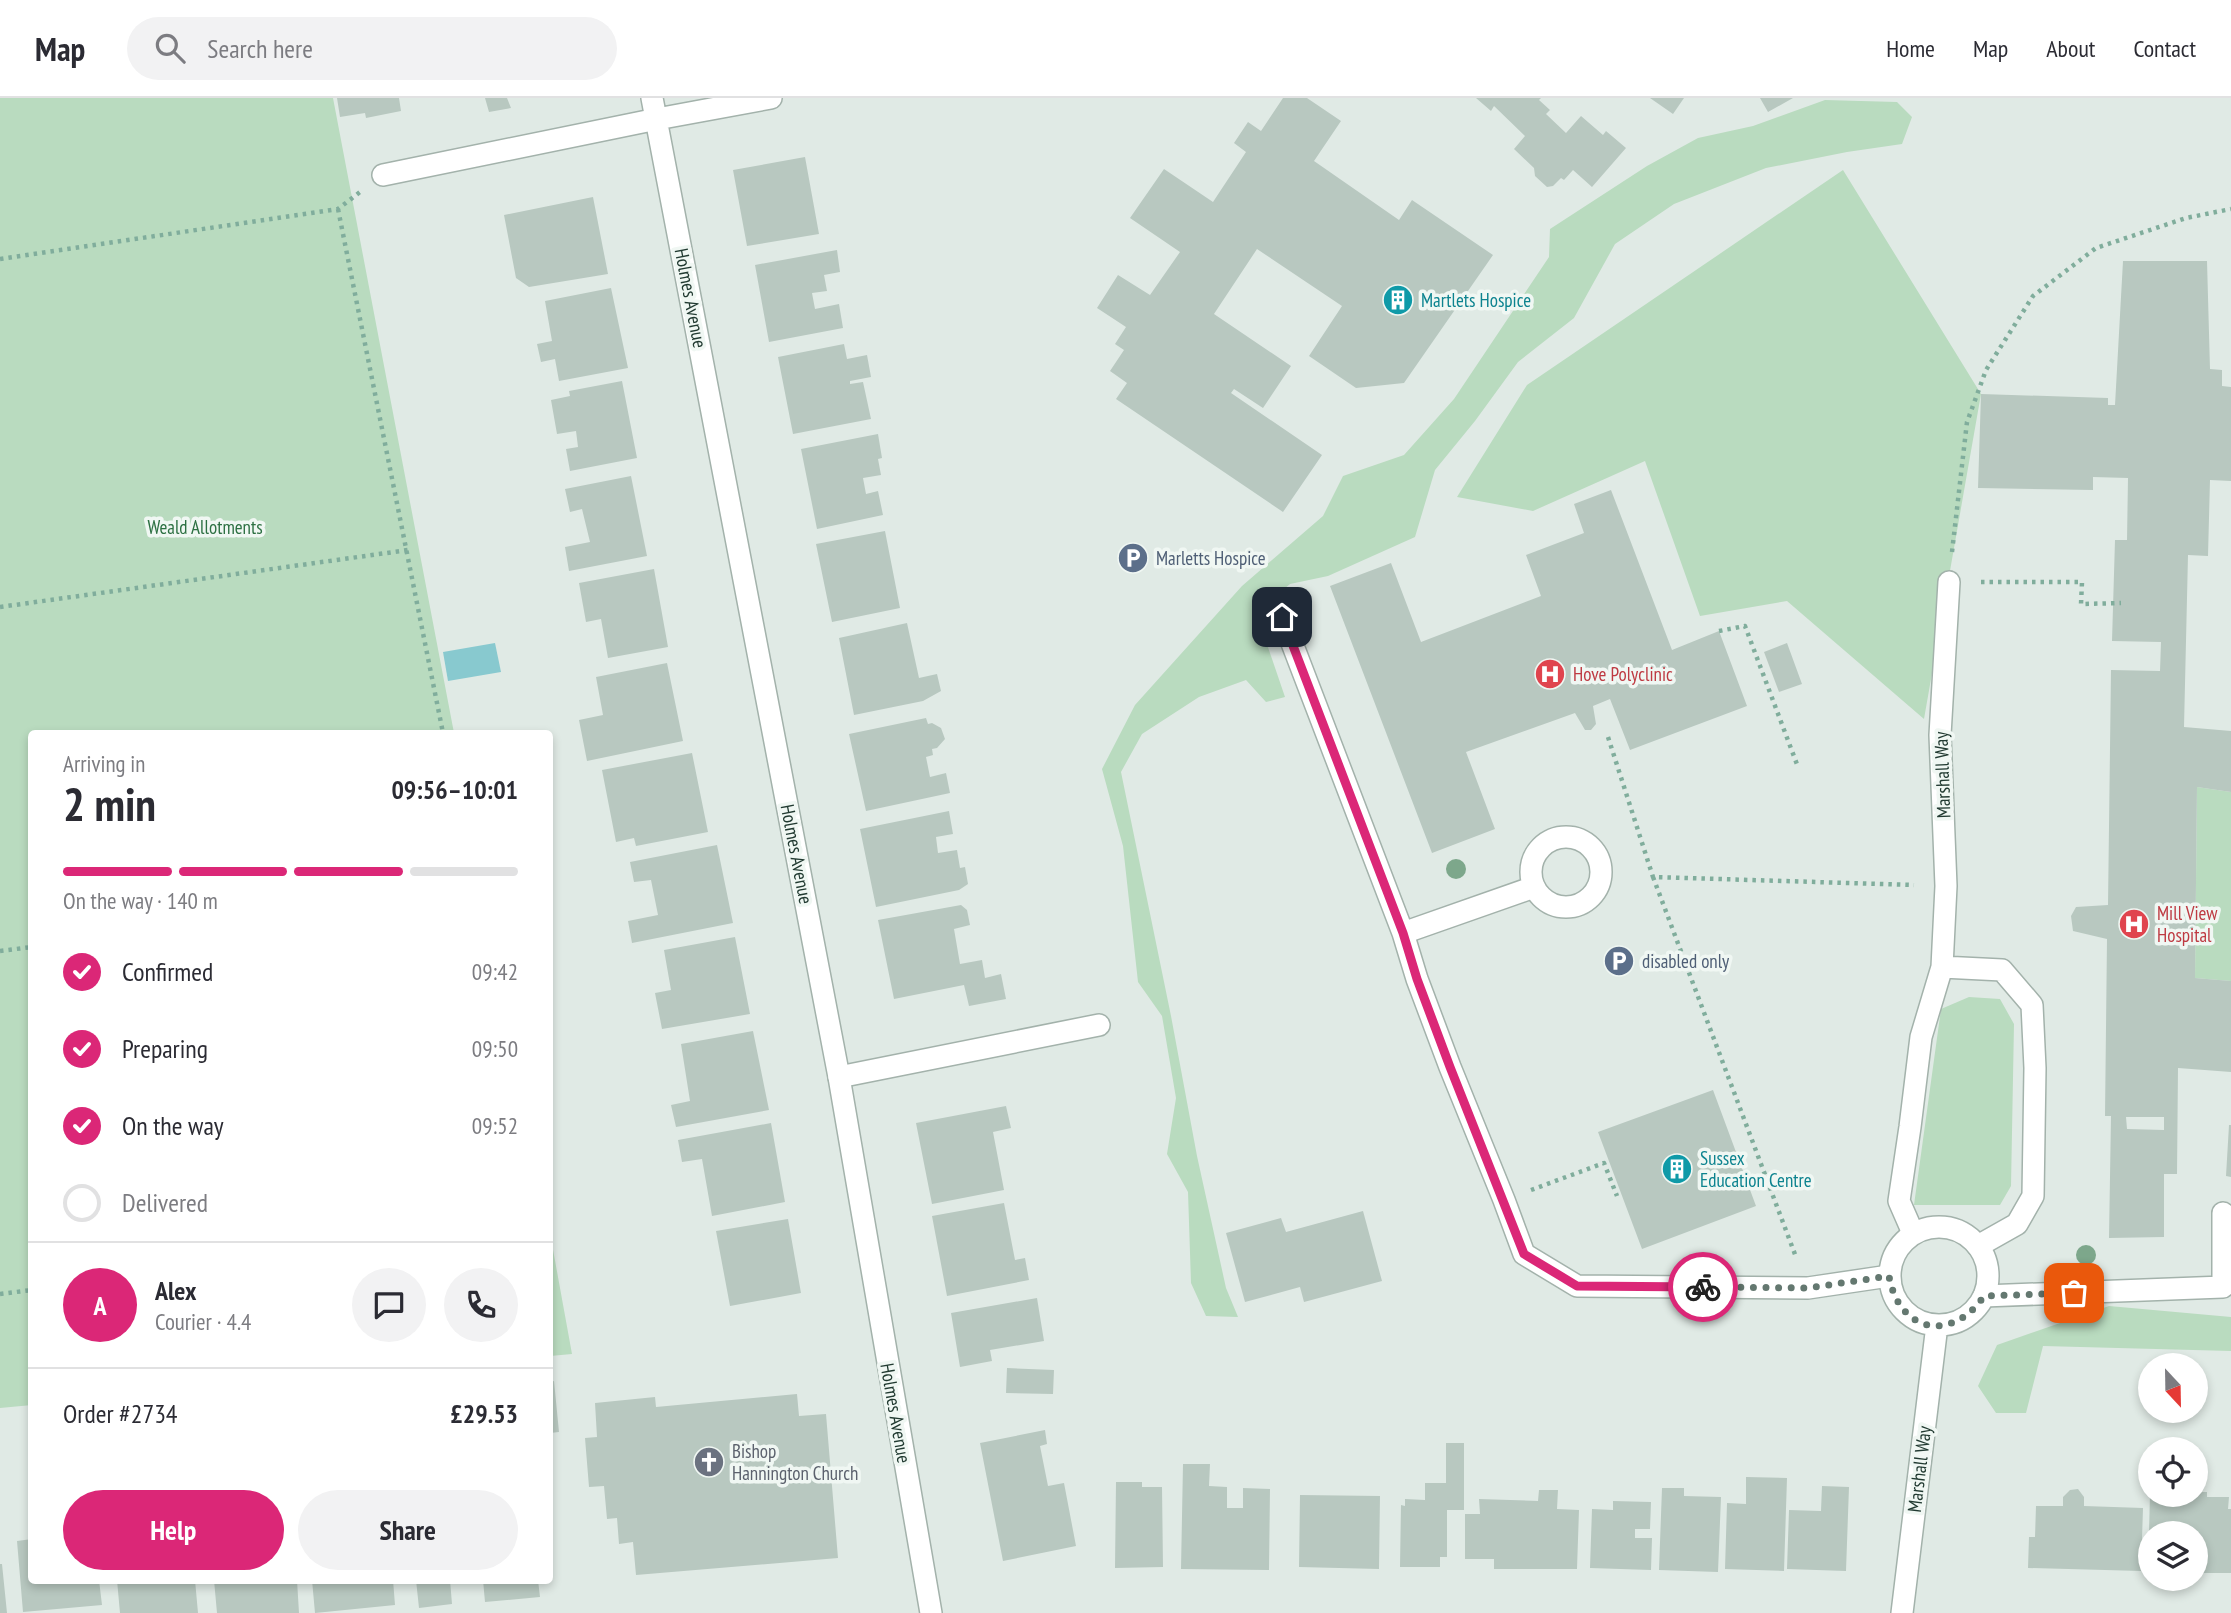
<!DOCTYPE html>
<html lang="en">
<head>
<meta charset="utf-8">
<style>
	:root { --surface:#fff; --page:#f2f2f3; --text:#2b2b33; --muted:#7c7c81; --line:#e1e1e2; --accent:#db2777 }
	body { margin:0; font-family:"PT Sans Narrow",sans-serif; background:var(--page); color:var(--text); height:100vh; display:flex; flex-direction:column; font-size:26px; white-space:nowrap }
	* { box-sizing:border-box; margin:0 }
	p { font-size:23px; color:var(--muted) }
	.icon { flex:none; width:38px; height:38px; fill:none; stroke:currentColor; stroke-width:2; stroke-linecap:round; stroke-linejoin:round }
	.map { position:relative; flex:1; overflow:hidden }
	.drawer { position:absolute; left:28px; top:632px; width:525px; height:854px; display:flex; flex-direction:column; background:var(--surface); border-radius:7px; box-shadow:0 4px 10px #0003 }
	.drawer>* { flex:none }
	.needle { width:46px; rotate:158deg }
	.fabs { position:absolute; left:2138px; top:1255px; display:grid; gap:14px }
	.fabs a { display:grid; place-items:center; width:70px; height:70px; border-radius:50%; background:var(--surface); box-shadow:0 4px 10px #0003; font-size:35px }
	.pin { position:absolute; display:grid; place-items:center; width:60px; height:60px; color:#fff; margin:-30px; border-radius:14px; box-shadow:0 4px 10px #0006 }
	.courier { position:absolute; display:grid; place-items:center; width:70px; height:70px; margin:-35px; border:5px solid #db2777; border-radius:50%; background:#fff; color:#222; box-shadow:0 2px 9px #0007 }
	.head em { font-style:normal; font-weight:600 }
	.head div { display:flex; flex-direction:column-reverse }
	.head { display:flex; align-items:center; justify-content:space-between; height:119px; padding:0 35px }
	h1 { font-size:46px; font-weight:600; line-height:52px }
	.bar { display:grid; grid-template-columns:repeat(4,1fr); gap:10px 7px; align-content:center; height:84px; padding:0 35px }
	.bar i { height:9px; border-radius:5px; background:var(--line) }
	.bar .on { background:var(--accent) }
	.bar p { grid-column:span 4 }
	.line { display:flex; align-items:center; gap:18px; padding:0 35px; border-top:2px solid var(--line) }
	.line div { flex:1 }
	.round { display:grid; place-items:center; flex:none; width:74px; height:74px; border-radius:37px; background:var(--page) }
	ol { padding:0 35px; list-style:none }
	li { display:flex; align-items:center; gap:21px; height:77px }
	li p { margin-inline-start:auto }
	li .icon { padding:7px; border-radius:50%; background:var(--accent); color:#fff; stroke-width:4 }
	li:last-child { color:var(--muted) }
	li i { width:38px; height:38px; border:4px solid var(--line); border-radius:50% }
	.button { display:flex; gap:14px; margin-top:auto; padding:14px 35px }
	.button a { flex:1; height:80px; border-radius:42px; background:var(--accent); color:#fff; font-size:28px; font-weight:600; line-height:80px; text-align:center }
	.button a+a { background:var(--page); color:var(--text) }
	header { display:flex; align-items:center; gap:42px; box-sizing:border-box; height:98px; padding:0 35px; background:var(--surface); border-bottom:2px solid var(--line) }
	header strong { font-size:33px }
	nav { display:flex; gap:38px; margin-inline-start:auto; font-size:24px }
	.search { width:490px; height:63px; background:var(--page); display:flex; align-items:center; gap:18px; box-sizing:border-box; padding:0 24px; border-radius:38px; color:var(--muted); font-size:26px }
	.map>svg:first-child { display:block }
	.green { fill:#b9dbbf }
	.water { fill:#88c9cf }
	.building { fill:#b8c8c0; fill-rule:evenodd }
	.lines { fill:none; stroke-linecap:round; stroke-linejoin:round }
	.lane-casing { stroke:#a3b2ab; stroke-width:24 }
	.street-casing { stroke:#a3b2ab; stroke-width:24 }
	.path { stroke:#80ad9c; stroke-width:4.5; stroke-dasharray:3.5 5; stroke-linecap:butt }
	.lane { stroke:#fff; stroke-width:21 }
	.street { stroke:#fff; stroke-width:21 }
	.tree { fill:#7da78b }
	.done { stroke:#647870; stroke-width:7; stroke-dasharray:0 12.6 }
	.route { stroke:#db2777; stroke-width:9 }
	.labels { text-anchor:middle; stroke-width:7; stroke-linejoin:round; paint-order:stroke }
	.street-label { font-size:19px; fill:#213a31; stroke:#f0f7f3 }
	.culture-label { font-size:19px; fill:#0d838f; stroke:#f0f7f3; text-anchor:start }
	.park-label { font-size:19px; fill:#2c7042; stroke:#f0f7f3 }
	.service-label { font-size:19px; fill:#4e5e75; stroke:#f0f7f3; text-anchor:start }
	.health-label { font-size:19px; fill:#be3a42; stroke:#f0f7f3; text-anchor:start }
	.worship-label { font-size:19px; fill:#5b616d; stroke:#f0f7f3; text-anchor:start }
</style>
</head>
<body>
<header>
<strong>Map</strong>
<div class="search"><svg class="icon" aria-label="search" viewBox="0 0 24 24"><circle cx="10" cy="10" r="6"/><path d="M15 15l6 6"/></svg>Search here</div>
<nav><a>Home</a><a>Map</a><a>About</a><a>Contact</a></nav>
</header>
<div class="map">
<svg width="2231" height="1515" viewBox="0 0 2231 1515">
	<rect width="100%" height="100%" fill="#e0eae5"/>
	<path class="green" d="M0 0H333L454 635H32V1307L0 1310Z
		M1825 2 1897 4 1912 19 1902 46 1847 54 1766 70 1674 106 1615 146 1574 220 1518 264 1475 323 1435 372 1415 439 1328 478 1290 486 1256 514 1285 599 1266 604 1246 582 1199 599 1142 636 1121 674 1171 918 1197 1058 1226 1190 1238 1219 1206 1218 1191 1185 1188 1094 1167 1056 1176 1000 1162 918 1138 884 1123 748 1102 671 1135 607 1242 488 1323 418 1343 378 1404 357 1454 301 1549 159 1550 131 1647 68 1698 40 1753 28Z
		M1843 72 1981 296 1924 621 1787 503 1700 518 1645 363 1533 413 1457 399 1527 287Z
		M2197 689 2231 694V883L2195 880Z
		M1969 899 2000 901 2014 926 2011 1088 2000 1107H1914L1941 911Z
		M550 1135 572 1256 550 1258Z
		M2109 1208 2231 1219V1253L2043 1248 2026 1315H1996L1978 1288 1997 1247Z"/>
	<path class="water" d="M495 545 501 574 448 583 443 554Z"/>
	<path class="building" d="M337 0H399L401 13 366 20 365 15 340 19Z
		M485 0H507L511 10 489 14Z
		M1283 0H1307L1341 23 1314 63 1399 122 1412 102 1493 157 1404 285 1356 290 1309 258 1342 208 1257 151 1214 216 1291 268 1263 310 1234 291 1231 295 1322 357 1283 414 1116 301 1127 285 1110 273 1124 252 1115 246 1126 229 1097 210 1118 177 1150 197 1180 154 1130 120 1164 71 1213 104 1246 54 1234 45 1248 24 1261 33Z
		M1476 0H1541L1539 2 1550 12 1546 16 1566 35 1581 18 1603 37 1606 33 1626 50 1592 89 1573 72 1564 82 1561 80 1553 88 1547 89 1535 78 1534 70 1514 51 1525 38 1494 8 1491 13Z
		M1650 0H1684L1673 16Z
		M1760 0H1793L1768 14Z
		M805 59 819 136 747 148 733 72Z
		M593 99 608 176 529 189 516 180 504 117Z
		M837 152 840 174 824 177 827 193 812 195 815 211 839 206 843 230 769 244 755 167Z
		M2123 163H2207L2210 271 2222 272V288L2231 289V383L2210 382 2208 458 2188 457 2184 629 2231 633V694L2197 689 2195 880 2231 883V974L2178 970 2177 1076H2164V1139L2109 1140 2111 1018H2105L2107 841 2073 833 2071 818 2076 809 2108 807 2111 572 2160 573 2161 544 2112 543 2115 442H2127L2128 380 2093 379V392L1978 390 1981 296 2108 300V307H2115ZM2126 1019H2164V1032L2127 1031Z
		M611 190 628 270 559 283 555 261 541 264 537 246 552 243 545 203Z
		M844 246 847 261 867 257 871 279 850 283V286L863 284 871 321 793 336 778 259Z
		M622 283 637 360 570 373 566 351 578 349 576 333 557 336 551 302 570 298 569 293Z
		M878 336 882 360 878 361 881 377 863 380 866 396 878 393 883 417 817 431 801 351Z
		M631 378 647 458 569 473 565 449 590 444 582 411 570 414 565 391Z
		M1611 392 1672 552 1719 533 1747 608 1630 652 1610 601 1593 608 1596 626 1591 632H1585L1575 615 1466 654 1495 731 1432 755 1330 488 1391 465 1421 544 1541 498 1526 457 1584 435 1574 406Z
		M885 433 900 510 832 524 816 446Z
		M654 471 668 549 608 560 601 521 586 524 579 485Z
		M907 525 919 580 937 576 941 593 923 603 854 617 839 540Z
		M1787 545 1802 586 1779 594 1764 554Z
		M667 565 683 643 587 663 579 622 603 617 596 579Z
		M926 620 928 626 932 625 941 630 945 641 937 650 932 651 933 657 926 659 930 679 946 675 950 695 866 713 849 636Z
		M692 655 708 734 636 748 634 740 616 744 602 672Z
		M949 713 953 736 936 739 938 755 957 752 960 770 965 769 968 786 959 792 876 809 860 731Z
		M717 747 733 825 632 845 628 823 658 817 651 782 634 784 630 764Z
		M961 807 967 812 970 827 954 831 960 866 982 862 985 880 1001 876 1006 901 969 908 964 887 894 901 878 822Z
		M735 839 750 916 662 931 655 895 671 892 664 852Z
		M753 933 769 1012 676 1029 671 1007 690 1003 681 946Z
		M1713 992 1756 1108 1642 1151 1598 1034Z
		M1006 1008 1011 1030 993 1034 1004 1092 932 1106 916 1025Z
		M771 1025 785 1104 712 1118 702 1061 682 1064 678 1042Z
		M2229 1027H2231V1079L2226 1078Z
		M1004 1105 1015 1162 1025 1160 1029 1182 947 1198 932 1118Z
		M1363 1113 1382 1183 1304 1204 1300 1189 1245 1204 1226 1135 1281 1120 1286 1134Z
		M788 1121 801 1195 730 1208 716 1133Z
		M1037 1200 1044 1243 990 1252 992 1263 960 1269 951 1215Z
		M1007 1270 1054 1272 1053 1296 1006 1295Z
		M554 1283 559 1334 550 1335V1284Z
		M797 1296 799 1318 826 1316 838 1460 636 1477 633 1444 619 1446 617 1420 607 1421 604 1388 589 1389 585 1340 597 1339 595 1305 655 1299 656 1309Z
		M1045 1332 1047 1346 1040 1348 1048 1388 1064 1385 1076 1448 1003 1463 980 1345Z
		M1446 1345H1464V1412H1447V1459H1440V1469H1400L1401 1407 1405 1408V1401L1425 1402V1385H1446Z
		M1183 1366H1210L1209 1388 1227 1389V1410H1243V1390L1270 1391 1269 1472 1181 1471Z
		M1746 1379 1787 1380 1784 1473 1725 1471 1727 1405 1746 1406Z
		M1116 1384H1142V1389H1162L1163 1469 1115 1470Z
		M1822 1388 1849 1389 1846 1473 1787 1471 1789 1412 1821 1413Z
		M1662 1390H1684V1398L1721 1399 1718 1474 1659 1472Z
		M2078 1391 2084 1399V1408L2143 1410 2141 1473 2028 1470 2029 1439H2035L2036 1408H2063V1399L2070 1392Z
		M1539 1392H1558L1557 1411 1579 1412 1577 1471H1494V1461H1465V1416H1480L1479 1401 1538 1403Z
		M2196 1394H2207V1399H2229L2228 1411H2231V1475H2196V1435H2149L2150 1396H2196Z
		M1300 1397 1380 1398 1379 1471 1299 1469Z
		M1613 1403 1651 1404 1650 1431H1635V1440H1652L1651 1472 1590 1470 1592 1411 1613 1412Z
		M32 1441V1482H99L102 1507 23 1514 17 1443Z
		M0 1466H2L7 1515H0Z
		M117 1482H195L198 1515H120Z
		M214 1482H297L299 1515H217Z
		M312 1482H393L395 1507 315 1515Z
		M416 1482H450L452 1506 419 1510Z
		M483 1482H538L540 1499 485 1504Z"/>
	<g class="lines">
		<g class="lane-casing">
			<path id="lane" d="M383 77 657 21
				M1282 519 1403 835 1417 881 1450 969 1504 1102 1524 1156 1577 1188 1808 1190 1889 1178
				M1531 774a35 35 0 1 1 70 0a35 35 0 1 1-70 0Z
				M1403 835 1534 789
				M1942 869 2002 872 2032 907 2035 970 2033 1098 2017 1126 1978 1148
				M839 979 1099 927
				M1913 1135 1899 1103 1910 1029 1921 939 1942 869 1946 788 1940 637 1949 484
				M1984 1198 2223 1189V1115"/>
		</g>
		<g class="street-casing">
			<path id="street" d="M652 0 839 979 931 1515
				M657 21 771 0
				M1890 1178a49 49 0 1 1 98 0a49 49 0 1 1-98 0Z
				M1902 1515 1937 1227"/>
		</g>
		<path class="path" d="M338 111 443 635
			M0 161 338 111 360 94
			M1952 454 1967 324 1986 272 2033 198 2096 150 2186 120 2231 111
			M1981 484H2082L2081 506 2121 505
			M0 509 408 452
			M1719 533 1745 528 1798 669
			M1608 639 1653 779 1914 787
			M1653 779 1796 1159
			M0 853 32 849
			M1531 1092 1604 1065 1617 1098
			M0 1196 32 1192"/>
		<use href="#lane" class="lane"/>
		<use href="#street" class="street"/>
	</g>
	<g class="tree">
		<circle cx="1456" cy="771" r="10"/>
		<circle cx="2086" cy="1157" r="10"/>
	</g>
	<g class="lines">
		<path class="done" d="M1703 1189 1808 1190 1889 1178C1899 1235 1952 1245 1984 1198L2074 1195"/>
		<path class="route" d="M1282 519 1403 835 1417 881 1450 969 1524 1156 1577 1188 1703 1189"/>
	</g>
	<defs>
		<g id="building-disc" transform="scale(1.575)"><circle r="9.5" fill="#0f9aa8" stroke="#f0f7f3"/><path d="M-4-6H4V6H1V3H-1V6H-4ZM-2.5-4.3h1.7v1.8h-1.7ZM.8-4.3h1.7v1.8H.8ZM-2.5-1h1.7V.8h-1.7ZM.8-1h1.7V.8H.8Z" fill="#fff"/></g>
		<g id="parking-disc" transform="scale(1.575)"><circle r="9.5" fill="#5c6f8a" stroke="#f0f7f3"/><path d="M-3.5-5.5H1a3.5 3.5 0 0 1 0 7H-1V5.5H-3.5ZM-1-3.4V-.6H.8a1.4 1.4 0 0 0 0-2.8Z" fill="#fff"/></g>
		<g id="hospital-disc" transform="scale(1.575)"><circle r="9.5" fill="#e0444e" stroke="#f0f7f3"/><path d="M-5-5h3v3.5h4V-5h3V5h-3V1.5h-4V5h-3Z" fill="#fff"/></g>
		<g id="church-disc" transform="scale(1.575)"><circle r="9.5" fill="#6b7280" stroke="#f0f7f3"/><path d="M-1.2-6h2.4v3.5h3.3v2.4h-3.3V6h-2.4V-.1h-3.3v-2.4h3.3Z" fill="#fff"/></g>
	</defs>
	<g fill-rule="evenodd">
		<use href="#building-disc" x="1398" y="202"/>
		<use href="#parking-disc" x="1133" y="460"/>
		<use href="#hospital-disc" x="1550" y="576"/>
		<use href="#hospital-disc" x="2134" y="826"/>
		<use href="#parking-disc" x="1619" y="863"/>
		<use href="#building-disc" x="1677" y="1071"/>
		<use href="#church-disc" x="709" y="1364"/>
	</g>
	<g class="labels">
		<g class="street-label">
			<text transform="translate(691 200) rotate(79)" y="7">Holmes Avenue</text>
			<text transform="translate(1942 677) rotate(-92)" y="7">Marshall Way</text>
			<text transform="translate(797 756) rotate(79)" y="7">Holmes Avenue</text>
			<text transform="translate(896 1315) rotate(80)" y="7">Holmes Avenue</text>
			<text transform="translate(1919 1371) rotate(-83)" y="7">Marshall Way</text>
		</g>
		<g class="culture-label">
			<text x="1421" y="209">Martlets Hospice</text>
			<text x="1700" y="1067">Sussex<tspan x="1700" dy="22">Education Centre</tspan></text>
		</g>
		<g class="park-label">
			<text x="205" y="436">Weald Allotments</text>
		</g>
		<g class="service-label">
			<text x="1156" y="467">Marletts Hospice</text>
			<text x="1642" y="870">disabled only</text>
		</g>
		<g class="health-label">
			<text x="1573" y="583">Hove Polyclinic</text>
			<text x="2157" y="822">Mill View<tspan x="2157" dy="22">Hospital</tspan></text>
		</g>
		<g class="worship-label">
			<text x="732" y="1360">Bishop<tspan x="732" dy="22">Hannington Church</tspan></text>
		</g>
	</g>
</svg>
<div class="fabs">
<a><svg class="needle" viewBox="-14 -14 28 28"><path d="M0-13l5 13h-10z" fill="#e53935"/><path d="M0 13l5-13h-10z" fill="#7c7c81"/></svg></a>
<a><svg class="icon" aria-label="locate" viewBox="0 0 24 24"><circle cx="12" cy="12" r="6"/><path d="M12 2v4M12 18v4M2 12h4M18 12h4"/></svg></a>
<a><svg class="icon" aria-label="layers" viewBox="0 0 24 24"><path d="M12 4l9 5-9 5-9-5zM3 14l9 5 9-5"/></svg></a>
</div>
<div class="pin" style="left:2074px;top:1195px;background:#ea580c"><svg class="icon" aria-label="bag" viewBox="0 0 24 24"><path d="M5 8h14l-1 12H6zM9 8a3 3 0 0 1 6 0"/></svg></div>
<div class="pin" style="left:1282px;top:519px;background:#1f2937"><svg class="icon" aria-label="home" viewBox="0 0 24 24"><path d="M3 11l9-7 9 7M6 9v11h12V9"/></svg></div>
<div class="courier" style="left:1703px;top:1189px"><svg class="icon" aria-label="bike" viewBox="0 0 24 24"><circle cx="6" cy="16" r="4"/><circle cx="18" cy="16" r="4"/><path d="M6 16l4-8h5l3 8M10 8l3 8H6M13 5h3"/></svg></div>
<section class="drawer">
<div class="head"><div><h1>2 min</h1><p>Arriving in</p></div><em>09:56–10:01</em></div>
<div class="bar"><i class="on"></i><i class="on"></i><i class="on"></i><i></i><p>On the way · 140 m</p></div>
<ol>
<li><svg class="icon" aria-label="check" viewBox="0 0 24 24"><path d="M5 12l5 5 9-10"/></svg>Confirmed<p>09:42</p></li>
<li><svg class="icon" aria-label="check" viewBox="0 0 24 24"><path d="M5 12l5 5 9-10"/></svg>Preparing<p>09:50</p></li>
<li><svg class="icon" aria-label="check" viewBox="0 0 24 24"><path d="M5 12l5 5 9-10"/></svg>On the way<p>09:52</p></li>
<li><i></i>Delivered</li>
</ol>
<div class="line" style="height:126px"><b class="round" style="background:var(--accent);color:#fff">A</b><div><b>Alex</b><p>Courier · 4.4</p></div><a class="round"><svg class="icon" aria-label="chat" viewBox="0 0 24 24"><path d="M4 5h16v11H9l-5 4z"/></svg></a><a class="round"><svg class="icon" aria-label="phone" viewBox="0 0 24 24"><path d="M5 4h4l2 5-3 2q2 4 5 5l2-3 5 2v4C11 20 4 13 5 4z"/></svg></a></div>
<div class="line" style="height:91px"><div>Order #2734</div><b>£29.53</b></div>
<div class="button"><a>Help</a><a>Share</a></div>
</section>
</div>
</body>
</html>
